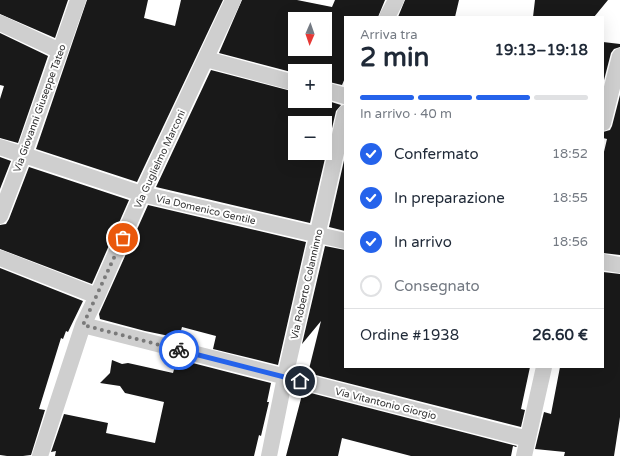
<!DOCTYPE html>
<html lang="it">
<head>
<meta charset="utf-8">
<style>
	:root { --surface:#fff; --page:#f6f6f7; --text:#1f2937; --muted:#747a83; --line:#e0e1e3; --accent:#2563eb }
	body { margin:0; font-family:"Varela Round",sans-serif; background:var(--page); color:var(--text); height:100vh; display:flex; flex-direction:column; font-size:15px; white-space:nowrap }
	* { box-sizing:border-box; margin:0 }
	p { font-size:13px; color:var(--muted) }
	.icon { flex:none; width:22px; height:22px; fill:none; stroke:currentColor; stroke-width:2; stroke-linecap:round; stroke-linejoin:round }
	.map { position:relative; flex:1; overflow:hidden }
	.side { position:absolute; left:344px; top:16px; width:260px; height:352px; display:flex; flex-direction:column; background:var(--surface); border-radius:0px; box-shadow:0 4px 16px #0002 }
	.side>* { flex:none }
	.needle { width:26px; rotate:182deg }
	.buttons { position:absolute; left:288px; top:12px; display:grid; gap:8px }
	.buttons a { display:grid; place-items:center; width:44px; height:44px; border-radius:0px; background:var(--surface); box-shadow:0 4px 16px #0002; font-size:20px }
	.pin { position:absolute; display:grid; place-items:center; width:34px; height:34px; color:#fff; margin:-17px; border:2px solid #fff; border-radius:50%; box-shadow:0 1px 4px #0007 }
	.courier { position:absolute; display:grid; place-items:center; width:40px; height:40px; margin:-20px; border:3px solid #2563eb; border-radius:50%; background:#fff; color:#222; box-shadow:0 1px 5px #0007 }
	.head em { font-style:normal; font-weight:700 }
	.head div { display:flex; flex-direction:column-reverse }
	.head { display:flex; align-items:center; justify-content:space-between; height:68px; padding:0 16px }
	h1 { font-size:26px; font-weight:700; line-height:30px }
	.bar { display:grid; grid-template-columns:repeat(4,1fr); gap:6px 4px; align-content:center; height:48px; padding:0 16px }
	.bar i { height:5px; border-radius:3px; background:var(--line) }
	.bar .current { background:var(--accent) }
	.bar p { grid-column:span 4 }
	.line { display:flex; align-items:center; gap:10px; padding:0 16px; border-top:1px solid var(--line) }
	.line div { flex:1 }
	ol { padding:0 16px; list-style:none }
	li { display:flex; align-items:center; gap:12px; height:44px }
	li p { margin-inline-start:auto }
	li .icon { padding:4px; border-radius:50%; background:var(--accent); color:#fff; stroke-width:4 }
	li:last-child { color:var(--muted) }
	li i { width:22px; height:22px; border:2px solid var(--line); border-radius:50% }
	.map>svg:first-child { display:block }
	.building { fill:#191919; fill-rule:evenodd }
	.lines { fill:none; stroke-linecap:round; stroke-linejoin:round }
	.street { stroke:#cfcfcf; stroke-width:16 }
	.done { stroke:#7a7a7a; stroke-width:4; stroke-dasharray:0 7.2 }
	.route { stroke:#2563eb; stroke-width:5 }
	.labels { text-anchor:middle; stroke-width:4; stroke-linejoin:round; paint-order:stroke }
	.street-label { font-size:10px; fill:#323232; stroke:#fff }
</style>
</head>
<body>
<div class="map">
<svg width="620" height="456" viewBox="0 0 620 456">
	<rect width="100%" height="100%" fill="#fff"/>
	<path class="building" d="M0 0H68L55 38 0 14Z
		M87 0H148L144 18 175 26 181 0H223L137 182 36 149Z
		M242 0H297L332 7 335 0H385L378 17H345V78L342 85 325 81V71H295V73L219 53ZM295 19H325V49H295Z
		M405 0H459L455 17H398Z
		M535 0H608L594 17H533Z
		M0 33 48 56 18 143 0 138V99L4 86 0 85Z
		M603 42 620 44V47L614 49 611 53 603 84Z
		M211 70 295 92V101H325V100L341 105 336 111 310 223 156 187ZM295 123H325V153H295Z
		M620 95V255L603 253V156L607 139 603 138V132L610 130 612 126Z
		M345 156V231L329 227Z
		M0 157 11 161 0 189Z
		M29 167 129 200 92 284 0 249V225L6 224 9 219Z
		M148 205 306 242 278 365 213 349 216 336 182 327 179 338 145 331 100 319 99 314Z
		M325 246 345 250V367H530L521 409 525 410 521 427 308 373 321 321 302 344Z
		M0 268 83 301 68 332 66 331 63 339 61 338 39 409 45 410 31 455 23 456H7L0 455Z
		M603 272 620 274V417L614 456H564L565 452 535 449 544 412 551 414 560 367H603Z
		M177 359 271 383 267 402H269L261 436 259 435 254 456H55L56 451 51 452 64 414 108 423 106 433 155 443 164 402 125 393 120 386 100 383 110 373 112 360 122 364 128 363 173 373Z
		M303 391 517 446 516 447 513 446 511 456H411L342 438 338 456H286Z"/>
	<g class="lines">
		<path class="street" d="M387 17 396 0
			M0 23 60 51
			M206 59 295 83
			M325 90 345 96
			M603 123 620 56
			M0 147 142 194 345 241
			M0 216 23 156 78 0
			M0 258 97 296
			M603 262 620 265
			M83 325 528 439
			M40 456 83 325 97 296 142 194 233 0
			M269 456 285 377 345 113
			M524 456 544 367"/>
	</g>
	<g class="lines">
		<path class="done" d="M123 238 83 325 179 350"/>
		<path class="route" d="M179 350 300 381"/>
	</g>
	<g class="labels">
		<g class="street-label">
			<text transform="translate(39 108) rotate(-70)" y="4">Via Giovanni Giuseppe Tateo</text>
			<text transform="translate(159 159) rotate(-65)" y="4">Via Guglielmo Marconi</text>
			<text transform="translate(206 209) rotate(13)" y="4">Via Domenico Gentile</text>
			<text transform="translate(306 284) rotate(-77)" y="4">Via Roberto Colanninno</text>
			<text transform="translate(386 403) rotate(14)" y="4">Via Vitantonio Giorgio</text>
		</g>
	</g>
</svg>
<div class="buttons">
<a><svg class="needle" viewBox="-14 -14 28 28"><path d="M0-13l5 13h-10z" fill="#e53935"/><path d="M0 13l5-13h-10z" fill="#747a83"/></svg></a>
<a>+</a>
<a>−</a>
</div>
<div class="pin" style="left:123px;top:238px;background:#ea580c"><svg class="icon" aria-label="bag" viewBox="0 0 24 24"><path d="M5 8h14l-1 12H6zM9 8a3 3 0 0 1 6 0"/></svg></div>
<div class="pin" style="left:300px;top:381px;background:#1f2937"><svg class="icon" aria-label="home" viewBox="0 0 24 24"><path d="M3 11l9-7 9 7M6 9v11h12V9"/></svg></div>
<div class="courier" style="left:179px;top:350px"><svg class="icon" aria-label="bike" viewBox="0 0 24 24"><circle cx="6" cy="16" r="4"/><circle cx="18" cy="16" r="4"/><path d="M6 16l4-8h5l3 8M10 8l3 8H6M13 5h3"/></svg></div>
<section class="side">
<div class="head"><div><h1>2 min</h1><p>Arriva tra</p></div><em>19:13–19:18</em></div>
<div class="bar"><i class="current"></i><i class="current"></i><i class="current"></i><i></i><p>In arrivo · 40 m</p></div>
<ol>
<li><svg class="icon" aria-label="check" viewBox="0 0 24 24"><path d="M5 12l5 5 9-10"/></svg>Confermato<p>18:52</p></li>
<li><svg class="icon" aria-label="check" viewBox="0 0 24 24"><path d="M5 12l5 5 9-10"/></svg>In preparazione<p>18:55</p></li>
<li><svg class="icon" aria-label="check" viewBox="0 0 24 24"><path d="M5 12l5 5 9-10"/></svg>In arrivo<p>18:56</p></li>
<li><i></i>Consegnato</li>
</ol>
<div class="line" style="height:52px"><div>Ordine #1938</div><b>26.60 €</b></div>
</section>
</div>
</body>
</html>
